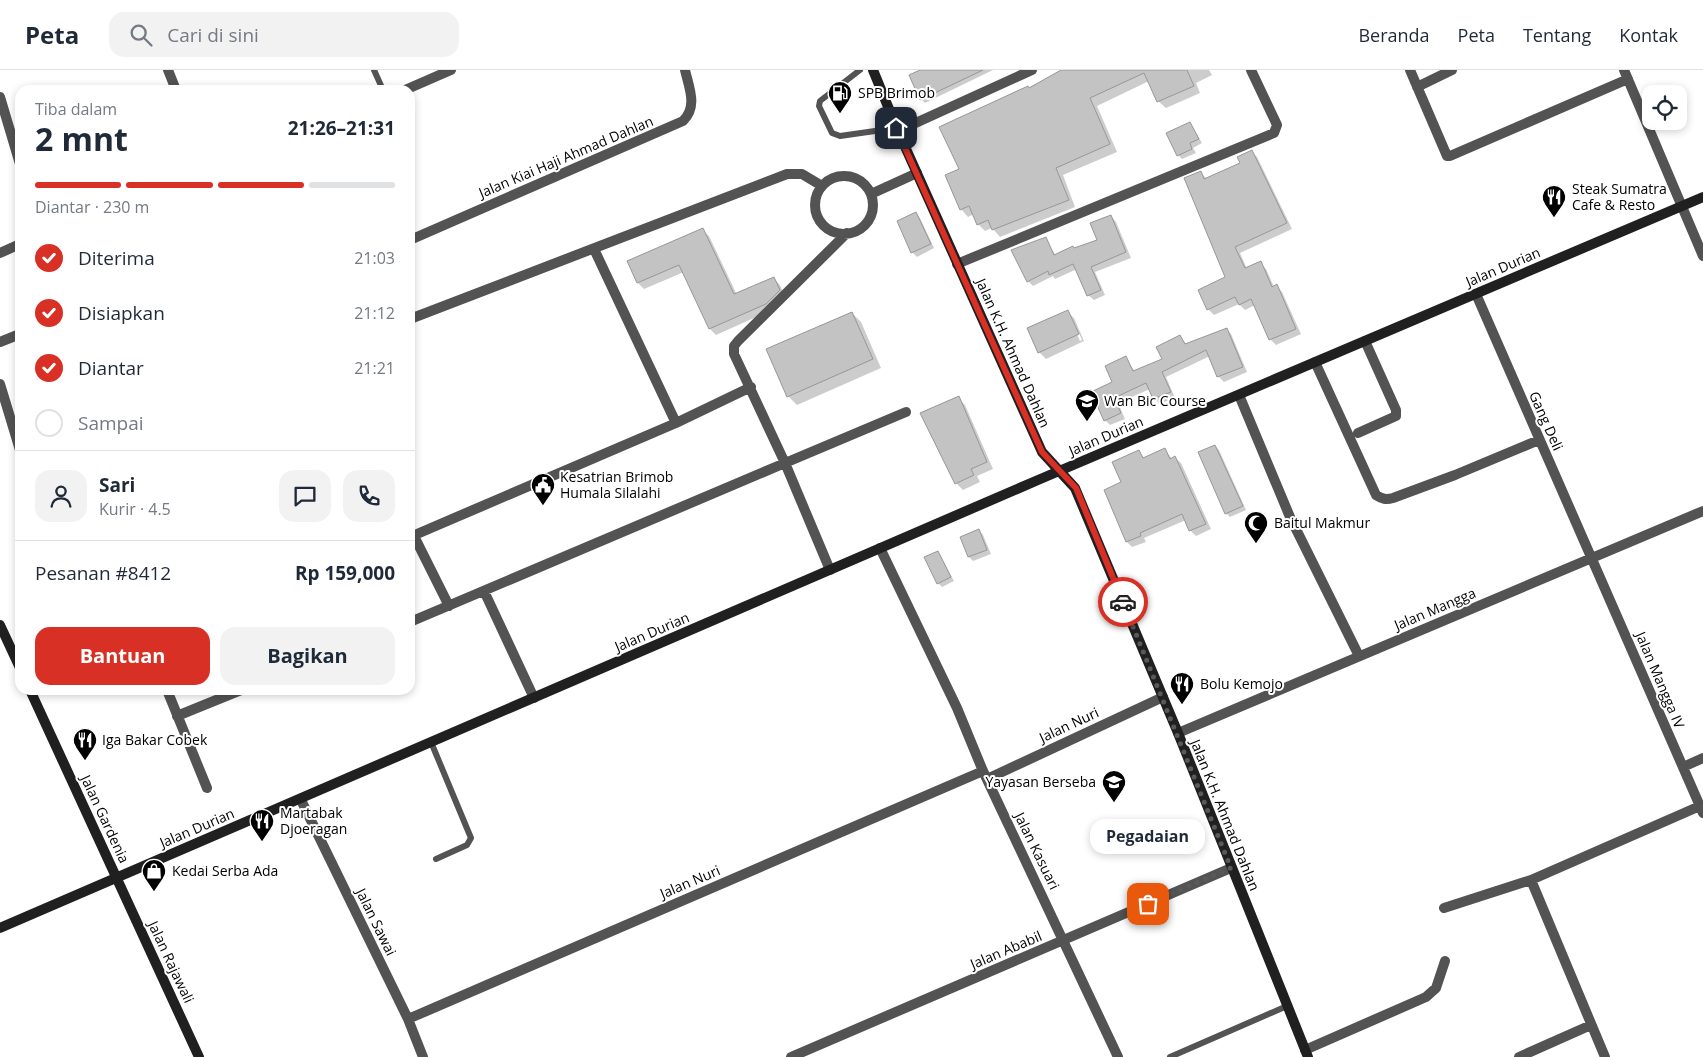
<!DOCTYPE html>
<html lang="id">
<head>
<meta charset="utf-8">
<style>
	:root { --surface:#fff; --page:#f2f2f3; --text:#1f2937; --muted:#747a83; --line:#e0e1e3; --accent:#d93025 }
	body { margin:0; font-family:"Open Sans",sans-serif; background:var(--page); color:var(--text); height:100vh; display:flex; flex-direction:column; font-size:19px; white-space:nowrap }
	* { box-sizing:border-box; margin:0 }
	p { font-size:16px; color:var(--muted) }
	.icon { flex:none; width:28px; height:28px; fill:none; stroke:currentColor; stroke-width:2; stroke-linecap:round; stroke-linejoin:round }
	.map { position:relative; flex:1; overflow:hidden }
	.side { position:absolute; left:15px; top:15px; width:400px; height:610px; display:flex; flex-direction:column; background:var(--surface); border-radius:15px; box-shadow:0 2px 8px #0003 }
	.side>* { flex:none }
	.fabs { position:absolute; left:1642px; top:15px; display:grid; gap:10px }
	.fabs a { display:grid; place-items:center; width:45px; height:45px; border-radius:10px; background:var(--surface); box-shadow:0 2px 8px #0003; font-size:25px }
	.pin { position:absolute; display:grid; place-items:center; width:42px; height:42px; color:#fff; margin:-21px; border-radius:10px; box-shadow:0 2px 8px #0006 }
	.courier { position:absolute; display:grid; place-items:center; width:50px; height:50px; margin:-25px; border:4px solid #d93025; border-radius:50%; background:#fff; color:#222; box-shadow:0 1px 6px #0007 }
	.bubble { position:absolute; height:35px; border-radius:15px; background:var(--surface); box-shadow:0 2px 8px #0003; font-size:16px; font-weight:700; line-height:35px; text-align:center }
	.head em { font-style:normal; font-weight:700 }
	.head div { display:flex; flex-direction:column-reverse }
	.head { display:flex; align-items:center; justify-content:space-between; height:85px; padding:0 20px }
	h1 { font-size:32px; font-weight:700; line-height:38px }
	.bar { display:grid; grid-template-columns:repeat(4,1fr); gap:8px 5px; align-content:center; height:60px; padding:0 20px }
	.bar i { height:6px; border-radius:4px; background:var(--line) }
	.bar .on { background:var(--accent) }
	.bar p { grid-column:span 4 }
	.line { display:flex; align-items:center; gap:12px; padding:0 20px; border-top:1px solid var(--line) }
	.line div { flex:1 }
	.round { display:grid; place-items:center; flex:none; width:52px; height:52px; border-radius:15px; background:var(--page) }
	ol { padding:0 20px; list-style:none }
	li { display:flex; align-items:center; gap:15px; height:55px }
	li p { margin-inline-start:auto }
	li .icon { padding:5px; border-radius:50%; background:var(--accent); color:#fff; stroke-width:4 }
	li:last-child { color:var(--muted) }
	li i { width:28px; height:28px; border:2px solid var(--line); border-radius:50% }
	.button { display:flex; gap:10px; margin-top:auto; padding:10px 20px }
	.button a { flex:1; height:58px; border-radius:15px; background:var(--accent); color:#fff; font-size:20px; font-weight:700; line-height:58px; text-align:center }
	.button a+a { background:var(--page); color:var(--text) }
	header { display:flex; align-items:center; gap:30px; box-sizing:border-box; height:70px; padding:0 25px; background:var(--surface); border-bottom:1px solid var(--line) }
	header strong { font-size:24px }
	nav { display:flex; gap:28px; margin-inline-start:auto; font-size:18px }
	.search { width:350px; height:45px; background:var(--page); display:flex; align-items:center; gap:12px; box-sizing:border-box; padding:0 18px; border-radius:15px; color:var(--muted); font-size:19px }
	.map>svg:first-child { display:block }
	.shadow { fill:#0003; fill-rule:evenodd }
	.building { fill:#c3c3c3; stroke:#979797 }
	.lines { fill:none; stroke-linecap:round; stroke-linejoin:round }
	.lane { stroke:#535353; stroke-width:6 }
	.street { stroke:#535353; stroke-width:10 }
	.secondary { stroke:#202020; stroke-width:10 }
	.done { stroke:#595959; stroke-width:5; stroke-dasharray:0 9 }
	.route { stroke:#d93025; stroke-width:6 }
	.labels { text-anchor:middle; stroke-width:4; stroke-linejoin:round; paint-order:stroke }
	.poi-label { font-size:14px; fill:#000; stroke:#fff; text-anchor:start }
	.street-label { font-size:14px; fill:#000; stroke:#fff }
</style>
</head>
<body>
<header>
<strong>Peta</strong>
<div class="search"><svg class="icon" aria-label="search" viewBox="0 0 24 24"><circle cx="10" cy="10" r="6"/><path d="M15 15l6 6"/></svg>Cari di sini</div>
<nav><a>Beranda</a><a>Peta</a><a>Tentang</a><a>Kontak</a></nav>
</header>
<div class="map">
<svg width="1703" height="987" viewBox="0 0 1703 987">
	<rect width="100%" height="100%" fill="#fff"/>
	<path class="shadow" d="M923 0H993L925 33 921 29Z
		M1067 0H1209L1212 5 1196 13 1200 23 1166 38 1158 31 1149 11 1097 36 1117 82 1063 105 1075 137 1000 167 992 158 985 161 978 154 974 144 968 147 961 139 960 99 941 58Z
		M1190 53 1202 73 1193 78 1196 83 1182 89 1178 85Z
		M1251 81 1257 87 1292 159 1240 183 1247 199 1260 193 1266 199 1274 217 1276 216 1282 222 1301 264 1276 275 1270 269 1255 235 1245 240 1239 234 1214 245 1208 239 1227 208 1200 102 1207 109 1242 93Z
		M916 144 920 148 934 178 917 187 912 182Z
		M1111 146 1116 152 1131 188 1095 202 1105 225 1094 230 1088 225 1077 199 1055 209 1053 206 1033 216 1028 211 1045 169 1056 186 1075 179 1098 170Z
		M702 160 709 166 737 225 774 209 780 215 785 227 772 240 716 265 710 259 684 202 644 219 638 213Z
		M1067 242 1074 248 1084 271 1046 289 1039 282ZM1070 248H1072L1082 270 1080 271Z
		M852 243 861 252 881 298 797 335 788 326Z
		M1226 259 1231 264 1247 302 1224 312 1218 306 1210 286 1166 307 1175 328 1159 334 1150 319 1118 333 1125 349 1110 355 1105 350 1114 313 1126 288 1135 302 1164 290 1180 267 1187 275Z
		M958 328 965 335 993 399 977 406 980 412 963 420 956 413Z
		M1215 376 1219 380 1246 440 1230 447 1226 443Z
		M1165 380 1172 389 1175 388 1181 393 1211 459 1196 466 1190 460 1186 450 1144 468 1146 472 1132 477 1127 472 1123 413 1139 382 1145 389Z
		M979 460 983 465 991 484 973 491 969 487 961 467Z
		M938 482 954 511 942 517 938 513Z"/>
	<path class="building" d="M920 0H983L920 30 909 5Z
		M1061 0H1187L1194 16 1157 32 1144 3 1090 28 1110 74 1056 98 1069 130 992 160 988 150 977 155 969 136 960 140 945 105 959 99 939 57 1028 16 1029 18Z
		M1190 52 1199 69 1190 73 1192 79 1177 86 1166 63Z
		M1252 80 1287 153 1235 177 1245 198 1261 191 1272 217 1277 214 1296 259 1269 270 1251 229 1239 235 1235 227 1207 240 1198 220 1225 207 1184 108 1201 101 1204 109 1240 93 1237 87Z
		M916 142 931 174 911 183 897 151Z
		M1111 145 1126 182 1091 197 1101 220 1087 226 1073 194 1049 205 1048 201 1027 212 1011 180 1046 167 1054 185 1073 176 1074 178 1097 170 1090 153Z
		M703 158 734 224 774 207 780 220 766 234 709 259 679 195 637 213 627 191Z
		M1068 240 1079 264 1038 283 1027 258Z
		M852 242 873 289 787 327 766 279Z
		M1227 258 1243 297 1217 307 1206 280 1162 302 1171 322 1153 329 1146 313 1114 328 1121 343 1104 351 1091 322 1112 312 1105 296 1126 286 1133 301 1162 289 1156 277 1180 265 1185 274Z
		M959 326 987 392 971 399 974 405 955 414 920 343Z
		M1215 375 1243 436 1225 444 1198 382Z
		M1165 378 1170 389 1175 386 1206 454 1189 461 1182 444 1140 463 1141 466 1126 472 1104 420 1121 412 1112 392 1139 380 1143 388Z
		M979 459 987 480 968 487 960 467Z
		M938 481 951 507 937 514 924 487Z"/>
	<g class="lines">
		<path class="lane" d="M374 0 383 20
			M860 0 820 31 819 36 832 63 840 66 896 58
			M431 672 471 768 467 775 436 789
			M1170 987 1287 936"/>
		<path class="street" d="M168 0 176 20
			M1410 0 1447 86H1450L1628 9
			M1624 0 1703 186
			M1417 17 1452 0
			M405 20 451 0
			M0 27 20 94
			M898 61 1032 0
			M815 135a29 29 0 1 1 58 0a29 29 0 1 1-58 0Z
			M871 124 917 103
			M847 163 738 271 734 276V284L785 393 906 342
			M410 170 683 51C698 36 689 18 685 0
			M594 179 676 353
			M0 183 20 174
			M957 194 1274 63 1277 55 1251 0
			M1476 224 1703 743
			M410 249 787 104H802L822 116
			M0 272 20 264
			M1315 292 1376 425C1382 429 1386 430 1393 428L1455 405 1539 370
			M0 314 20 380
			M1239 325 1290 447 1359 586
			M1358 363 1396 346V340L1365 271
			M414 466 449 536
			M410 467 676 353 751 317
			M880 478 957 638 983 701 1118 987
			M484 521 534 628
			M410 552 785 393 830 500
			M167 620 207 718
			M177 646 241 620
			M1178 663 1703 441
			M1683 697 1703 688
			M987 709 1163 627
			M301 730 408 949 423 987
			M1531 810 1605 987
			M1444 838 1531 810 1700 736
			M408 949 983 701
			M1305 980 1426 927 1436 918 1445 891
			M791 987 1231 798
			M1519 987 1591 955"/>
		<path class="secondary" d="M873 0 898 61 1042 382 1075 418 1178 663 1308 987
			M0 555 20 598
			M30 620 199 987
			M0 858 1038 410 1703 127"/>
	</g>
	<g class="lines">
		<path class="done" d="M1123 532 1231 798 1148 834"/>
		<path class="route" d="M896 58 1042 382 1076 418 1123 532"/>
	</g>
	<defs>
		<g id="fuel-pin" transform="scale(1.25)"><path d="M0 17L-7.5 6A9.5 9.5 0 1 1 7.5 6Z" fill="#000" stroke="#fff"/><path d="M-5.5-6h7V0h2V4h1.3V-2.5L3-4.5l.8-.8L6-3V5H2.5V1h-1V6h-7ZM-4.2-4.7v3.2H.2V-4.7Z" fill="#fff"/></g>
		<g id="restaurant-pin" transform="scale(1.25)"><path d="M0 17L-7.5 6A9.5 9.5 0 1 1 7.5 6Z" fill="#000" stroke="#fff"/><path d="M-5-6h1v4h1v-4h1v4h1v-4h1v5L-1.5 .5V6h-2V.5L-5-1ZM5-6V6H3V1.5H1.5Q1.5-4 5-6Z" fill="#fff"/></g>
		<g id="school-pin" transform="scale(1.25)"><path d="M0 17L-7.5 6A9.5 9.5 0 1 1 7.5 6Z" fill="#000" stroke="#fff"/><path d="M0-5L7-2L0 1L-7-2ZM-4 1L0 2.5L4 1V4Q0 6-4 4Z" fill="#fff"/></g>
		<g id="civic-pin" transform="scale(1.25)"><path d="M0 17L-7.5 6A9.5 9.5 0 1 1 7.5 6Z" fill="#000" stroke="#fff"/><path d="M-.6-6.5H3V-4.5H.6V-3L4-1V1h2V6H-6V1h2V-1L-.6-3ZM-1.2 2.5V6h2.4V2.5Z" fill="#fff"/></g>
		<g id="mosque-pin" transform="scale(1.25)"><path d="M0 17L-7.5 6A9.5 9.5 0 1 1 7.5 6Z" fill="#000" stroke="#fff"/><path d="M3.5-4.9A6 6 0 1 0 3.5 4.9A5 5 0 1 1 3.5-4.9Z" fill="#fff"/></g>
		<g id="shop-pin" transform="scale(1.25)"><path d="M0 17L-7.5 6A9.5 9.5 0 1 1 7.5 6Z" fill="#000" stroke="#fff"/><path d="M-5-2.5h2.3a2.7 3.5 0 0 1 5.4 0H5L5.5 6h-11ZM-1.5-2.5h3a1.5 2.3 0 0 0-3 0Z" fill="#fff"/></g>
	</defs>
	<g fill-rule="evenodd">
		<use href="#fuel-pin" x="840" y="23"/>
		<use href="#restaurant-pin" x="1554" y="127"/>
		<use href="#school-pin" x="1087" y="331"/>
		<use href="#civic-pin" x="543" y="415"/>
		<use href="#mosque-pin" x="1256" y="453"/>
		<use href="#restaurant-pin" x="1182" y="614"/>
		<use href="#restaurant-pin" x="85" y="670"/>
		<use href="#school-pin" x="1114" y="712"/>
		<use href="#restaurant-pin" x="262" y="751"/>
		<use href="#shop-pin" x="154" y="801"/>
	</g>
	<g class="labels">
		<g class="poi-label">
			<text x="858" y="28">SPB Brimob</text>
			<text x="1572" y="124">Steak Sumatra<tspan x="1572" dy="16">Cafe &amp; Resto</tspan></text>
			<text x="1104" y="336">Wan Bic Course</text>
			<text x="560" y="412">Kesatrian Brimob<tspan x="560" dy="16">Humala Silalahi</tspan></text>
			<text x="1274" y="458">Baitul Makmur</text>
			<text x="1200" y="619">Bolu Kemojo</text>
			<text x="102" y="675">Iga Bakar Cobek</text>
			<text x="1096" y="717" text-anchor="end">Yayasan Berseba</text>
			<text x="280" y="748">Martabak<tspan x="280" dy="16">Djoeragan</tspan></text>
			<text x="172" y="806">Kedai Serba Ada</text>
		</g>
		<g class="street-label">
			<text transform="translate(566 87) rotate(-23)" y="5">Jalan Kiai Haji Ahmad Dahlan</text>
			<text transform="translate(1503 197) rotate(-23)" y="5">Jalan Durian</text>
			<text transform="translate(1013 283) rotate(66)" y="5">Jalan K.H. Ahmad Dahlan</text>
			<text transform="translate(1546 351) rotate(66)" y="5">Gang Deli</text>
			<text transform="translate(1106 366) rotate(-23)" y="5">Jalan Durian</text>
			<text transform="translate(1435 539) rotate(-23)" y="5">Jalan Mangga</text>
			<text transform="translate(652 562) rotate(-23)" y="5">Jalan Durian</text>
			<text transform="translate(1660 610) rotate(67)" y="5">Jalan Mangga IV</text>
			<text transform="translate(1069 655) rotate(-25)" y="5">Jalan Nuri</text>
			<text transform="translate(1225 745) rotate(68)" y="5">Jalan K.H. Ahmad Dahlan</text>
			<text transform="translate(105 749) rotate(65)" y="5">Jalan Gardenia</text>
			<text transform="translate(197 758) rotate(-23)" y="5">Jalan Durian</text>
			<text transform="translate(1037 781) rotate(64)" y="5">Jalan Kasuari</text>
			<text transform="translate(690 812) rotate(-23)" y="5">Jalan Nuri</text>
			<text transform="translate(376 852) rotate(64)" y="5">Jalan Sawai</text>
			<text transform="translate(1006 880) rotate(-23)" y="5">Jalan Ababil</text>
			<text transform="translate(171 892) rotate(65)" y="5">Jalan Rajawali</text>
		</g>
	</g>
</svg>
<div class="fabs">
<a><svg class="icon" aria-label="locate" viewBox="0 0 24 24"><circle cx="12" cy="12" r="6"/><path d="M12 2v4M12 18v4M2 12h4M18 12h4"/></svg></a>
</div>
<div class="pin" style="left:1148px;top:834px;background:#ea580c"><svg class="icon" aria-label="bag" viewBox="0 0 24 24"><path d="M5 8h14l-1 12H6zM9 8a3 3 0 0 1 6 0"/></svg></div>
<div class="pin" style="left:896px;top:58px;background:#1f2937"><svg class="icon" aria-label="home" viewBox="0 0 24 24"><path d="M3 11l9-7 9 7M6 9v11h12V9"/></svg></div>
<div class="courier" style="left:1123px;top:532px"><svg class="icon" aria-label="car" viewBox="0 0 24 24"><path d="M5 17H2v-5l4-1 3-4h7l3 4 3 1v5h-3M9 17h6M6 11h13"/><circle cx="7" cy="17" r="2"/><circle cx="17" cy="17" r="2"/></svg></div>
<div class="bubble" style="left:1090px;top:749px;width:115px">Pegadaian</div>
<section class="side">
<div class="head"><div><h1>2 mnt</h1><p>Tiba dalam</p></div><em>21:26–21:31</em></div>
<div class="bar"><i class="on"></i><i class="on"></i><i class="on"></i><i></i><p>Diantar · 230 m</p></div>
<ol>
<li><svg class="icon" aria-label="check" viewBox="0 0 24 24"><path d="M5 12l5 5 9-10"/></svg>Diterima<p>21:03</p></li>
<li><svg class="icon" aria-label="check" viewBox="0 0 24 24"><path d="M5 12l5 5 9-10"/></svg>Disiapkan<p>21:12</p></li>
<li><svg class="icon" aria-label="check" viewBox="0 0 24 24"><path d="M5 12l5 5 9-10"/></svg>Diantar<p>21:21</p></li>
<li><i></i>Sampai</li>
</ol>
<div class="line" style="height:90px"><a class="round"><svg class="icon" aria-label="person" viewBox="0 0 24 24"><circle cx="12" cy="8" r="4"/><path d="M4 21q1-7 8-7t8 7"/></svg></a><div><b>Sari</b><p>Kurir · 4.5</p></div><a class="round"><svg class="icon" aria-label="chat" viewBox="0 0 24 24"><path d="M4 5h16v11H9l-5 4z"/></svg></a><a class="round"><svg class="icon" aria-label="phone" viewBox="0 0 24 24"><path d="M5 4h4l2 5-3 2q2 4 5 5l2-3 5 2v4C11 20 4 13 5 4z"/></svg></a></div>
<div class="line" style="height:65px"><div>Pesanan #8412</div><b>Rp 159,000</b></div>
<div class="button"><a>Bantuan</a><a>Bagikan</a></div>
</section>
</div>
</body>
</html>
